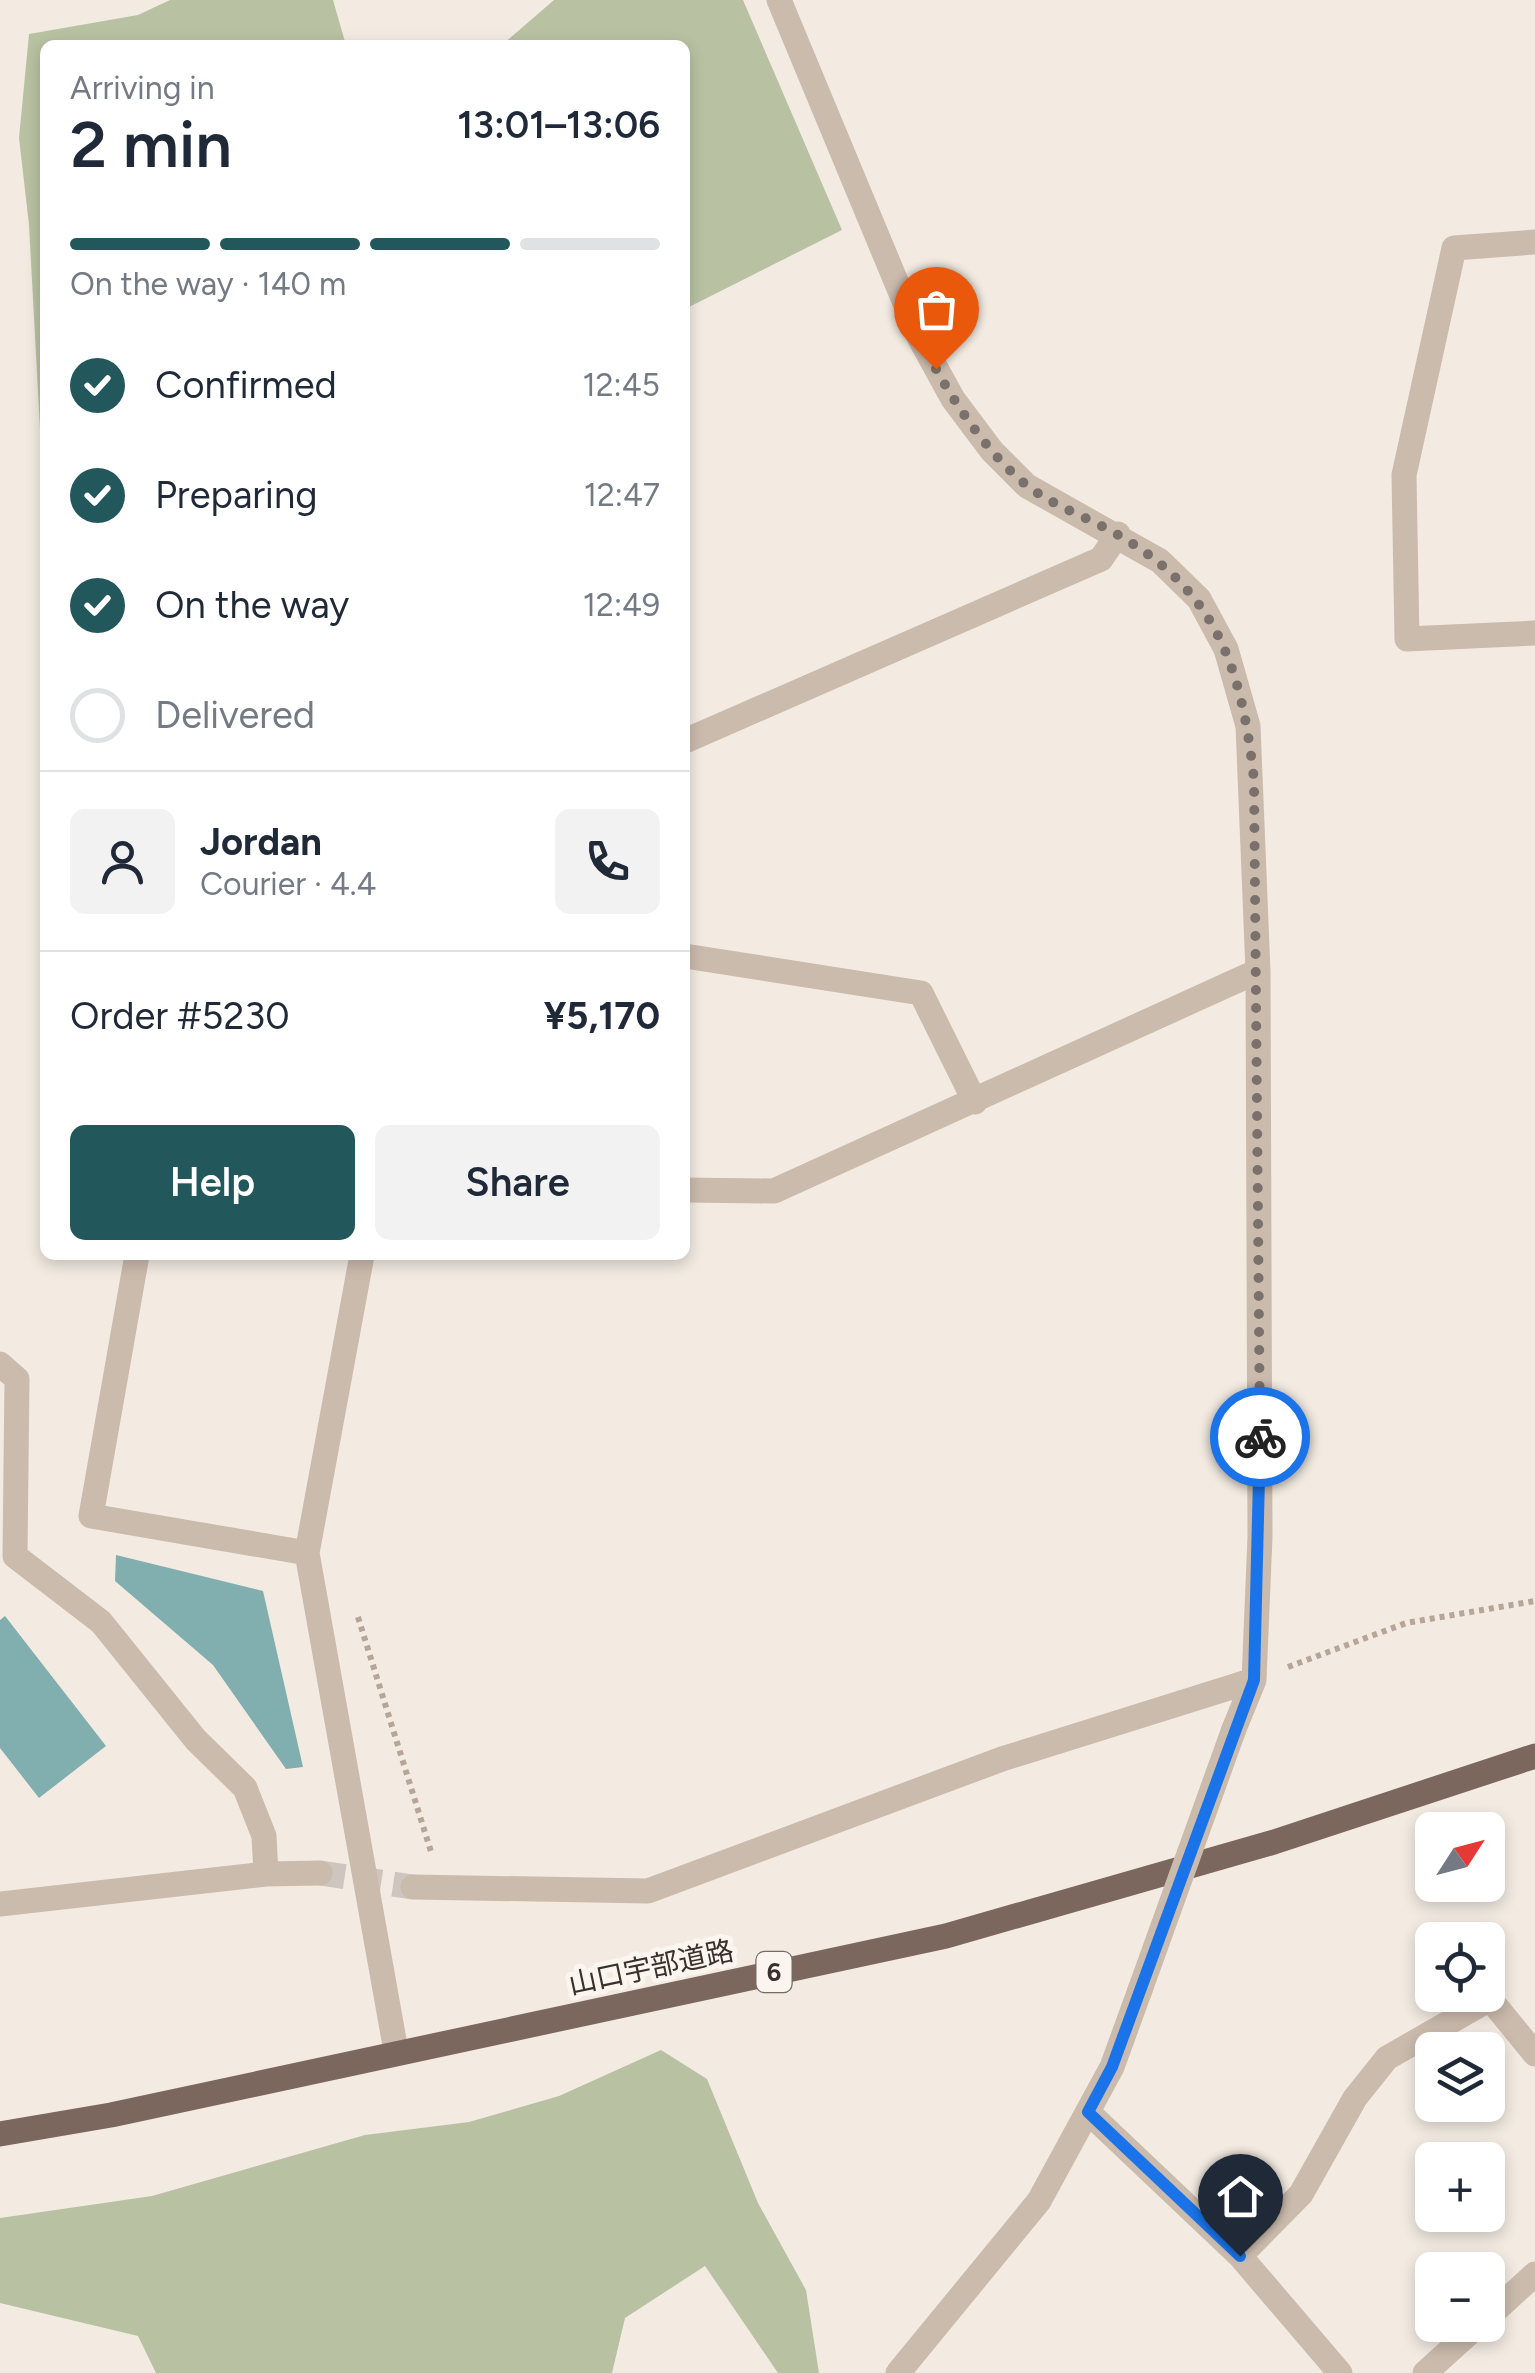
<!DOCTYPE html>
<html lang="en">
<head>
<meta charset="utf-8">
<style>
	:root { --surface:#fff; --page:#f2f2f3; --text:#1f2937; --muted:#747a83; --line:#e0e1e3; --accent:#22585b }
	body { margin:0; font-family:Figtree,"Noto Sans JP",sans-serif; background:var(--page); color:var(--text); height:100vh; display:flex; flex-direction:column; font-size:38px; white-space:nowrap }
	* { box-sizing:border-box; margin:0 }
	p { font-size:32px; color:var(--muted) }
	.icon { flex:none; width:55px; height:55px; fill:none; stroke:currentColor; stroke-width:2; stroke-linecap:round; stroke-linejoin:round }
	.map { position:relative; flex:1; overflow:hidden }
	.sheet { position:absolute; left:40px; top:40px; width:650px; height:1220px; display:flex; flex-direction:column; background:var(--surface); border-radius:15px; box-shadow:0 5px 15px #0003 }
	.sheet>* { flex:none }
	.needle { width:65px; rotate:54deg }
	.tools { position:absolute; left:1415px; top:1812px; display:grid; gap:20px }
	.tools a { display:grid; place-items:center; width:90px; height:90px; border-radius:15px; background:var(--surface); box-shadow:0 5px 15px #0003; font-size:50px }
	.pin { position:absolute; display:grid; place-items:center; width:85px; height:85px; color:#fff; margin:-102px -42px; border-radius:50% 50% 50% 0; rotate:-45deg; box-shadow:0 0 10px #0007 }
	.pin .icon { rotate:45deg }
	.courier { position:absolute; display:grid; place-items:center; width:100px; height:100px; margin:-50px; border:8px solid #1a73e8; border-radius:50%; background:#fff; color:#222; box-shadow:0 2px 12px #0007 }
	.headline em { font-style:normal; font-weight:600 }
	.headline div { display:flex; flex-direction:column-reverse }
	.headline { display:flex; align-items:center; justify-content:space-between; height:170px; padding:0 30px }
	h1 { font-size:65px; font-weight:600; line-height:75px }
	.bar { display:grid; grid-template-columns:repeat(4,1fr); gap:15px 10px; align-content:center; height:120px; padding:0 30px }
	.bar i { height:12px; border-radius:8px; background:var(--line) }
	.bar .selected { background:var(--accent) }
	.bar p { grid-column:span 4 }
	.line { display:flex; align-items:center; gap:25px; padding:0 30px; border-top:2px solid var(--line) }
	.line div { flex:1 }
	.round { display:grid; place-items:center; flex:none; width:105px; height:105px; border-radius:15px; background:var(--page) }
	ol { padding:0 30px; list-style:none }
	li { display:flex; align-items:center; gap:30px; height:110px }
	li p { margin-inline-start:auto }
	li .icon { padding:10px; border-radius:50%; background:var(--accent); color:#fff; stroke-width:4 }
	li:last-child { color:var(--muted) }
	li i { width:55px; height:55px; border:5px solid var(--line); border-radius:50% }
	.cta { display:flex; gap:20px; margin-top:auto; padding:20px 30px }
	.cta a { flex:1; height:115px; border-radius:15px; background:var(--accent); color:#fff; font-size:40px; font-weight:600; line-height:115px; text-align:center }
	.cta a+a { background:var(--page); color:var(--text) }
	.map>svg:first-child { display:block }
	.green { fill:#b8c2a2 }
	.water { fill:#81aeaf }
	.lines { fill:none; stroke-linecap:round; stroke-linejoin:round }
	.minor-tunnel { stroke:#cec6be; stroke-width:25; stroke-dasharray:25 12; stroke-linecap:butt }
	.path { stroke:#b7a598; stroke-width:6; stroke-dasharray:5 5; stroke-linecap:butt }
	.minor { stroke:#cbbbad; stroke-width:25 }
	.major { stroke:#7b675e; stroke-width:25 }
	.minor-bridge { stroke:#cbbbad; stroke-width:25 }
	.done { stroke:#7b716c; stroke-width:10; stroke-dasharray:0 18 }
	.route { stroke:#1a73e8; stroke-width:12 }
	.labels { text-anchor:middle; stroke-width:10; stroke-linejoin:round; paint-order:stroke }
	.shield { fill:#faf5ee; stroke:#746b66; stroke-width:2.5 }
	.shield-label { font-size:25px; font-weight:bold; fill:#3a302c }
	.street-label { font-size:28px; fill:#3a302c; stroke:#faf5ee }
</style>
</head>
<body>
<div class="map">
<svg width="1535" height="2373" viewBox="0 0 1535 2373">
	<rect width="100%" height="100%" fill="#f3ebe2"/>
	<path class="green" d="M170 0H333L346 45H45V449L41 447 29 225 19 138 29 34 138 15Z
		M554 0H743L842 230 685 309V45H502Z
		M661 2050 707 2079 758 2203 806 2290 819 2373H778L705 2266 625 2318 612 2373H156L138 2336 0 2303V2218L152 2196 365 2135 469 2122 559 2096Z"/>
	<path class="water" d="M116 1555 263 1591 303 1767 286 1769 213 1665 115 1581Z
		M5 1616 106 1746 39 1798 0 1748V1620Z"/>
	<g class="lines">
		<path class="minor-tunnel" d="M320 1873 413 1887"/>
		<path class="path" d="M358 1617 432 1855
			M1288 1667 1406 1623 1535 1601"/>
		<path class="minor" d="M779 0 920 339 953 399 992 451 1027 486 1160 561 1199 599 1226 649 1248 726 1258 971 1260 1537 1254 1680 1234 1729
			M1535 242 1454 248 1404 475 1407 639 1535 633
			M685 741 1101 559 1118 534
			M685 956 921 993 975 1102
			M685 1190 774 1191 1258 971
			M137 1255 91 1516 307 1553
			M362 1255 307 1553 396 2051
			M0 1364 17 1379 15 1556 101 1622 196 1740 245 1788 264 1836 266 1874
			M413 1887 648 1891 1002 1759 1254 1680
			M0 1904 266 1874 320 1873
			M1088 2112 1240 2256 1340 2373
			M1240 2256 1301 2194 1355 2098 1387 2058 1490 1999 1535 2054
			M1488 2317 1535 2274
			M898 2373 1039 2201 1112 2067 1140 1990
			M1425 2373 1478 2325"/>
		<path class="major" d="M0 2134 111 2115 946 1936 1274 1842 1535 1756"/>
		<path class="minor-bridge" d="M1140 1990 1234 1729"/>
	</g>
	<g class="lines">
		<path class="done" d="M936 369C959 410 989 454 1025 484 1052 506 1090 518 1120 536 1219 594 1242 671 1254 780L1260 1437"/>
		<path class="route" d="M1240 2256 1088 2112 1112 2067 1254 1680 1260 1437"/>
	</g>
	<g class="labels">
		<rect class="shield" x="756.5" y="1952" width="35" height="40" rx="8"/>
		<g class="shield-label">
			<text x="774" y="1981">6</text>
		</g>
		<g class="street-label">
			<text transform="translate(651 1967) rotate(-12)" y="10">山口宇部道路</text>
		</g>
	</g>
</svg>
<div class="tools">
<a><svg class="needle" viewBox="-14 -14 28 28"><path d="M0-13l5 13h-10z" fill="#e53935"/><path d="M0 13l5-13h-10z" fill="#747a83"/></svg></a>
<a><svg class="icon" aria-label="locate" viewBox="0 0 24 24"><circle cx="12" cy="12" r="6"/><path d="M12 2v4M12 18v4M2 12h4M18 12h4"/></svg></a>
<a><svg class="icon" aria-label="layers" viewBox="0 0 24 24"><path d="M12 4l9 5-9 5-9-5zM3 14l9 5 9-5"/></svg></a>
<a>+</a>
<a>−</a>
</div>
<div class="pin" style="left:936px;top:369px;background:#ea580c"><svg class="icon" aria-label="bag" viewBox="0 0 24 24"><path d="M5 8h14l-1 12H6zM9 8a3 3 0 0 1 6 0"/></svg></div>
<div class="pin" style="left:1240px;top:2256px;background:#1f2937"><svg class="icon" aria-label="home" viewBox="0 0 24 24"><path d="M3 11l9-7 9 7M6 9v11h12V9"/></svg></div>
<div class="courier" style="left:1260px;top:1437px"><svg class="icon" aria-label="bike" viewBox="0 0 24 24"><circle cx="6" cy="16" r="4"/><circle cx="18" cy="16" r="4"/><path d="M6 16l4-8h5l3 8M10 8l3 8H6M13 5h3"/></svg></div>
<section class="sheet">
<div class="headline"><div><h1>2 min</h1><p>Arriving in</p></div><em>13:01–13:06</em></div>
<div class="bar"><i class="selected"></i><i class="selected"></i><i class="selected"></i><i></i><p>On the way · 140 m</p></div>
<ol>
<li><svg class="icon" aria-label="check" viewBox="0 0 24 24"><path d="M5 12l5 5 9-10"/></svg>Confirmed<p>12:45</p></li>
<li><svg class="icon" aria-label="check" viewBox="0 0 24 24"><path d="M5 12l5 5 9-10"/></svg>Preparing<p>12:47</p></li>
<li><svg class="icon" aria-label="check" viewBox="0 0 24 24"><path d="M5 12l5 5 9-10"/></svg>On the way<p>12:49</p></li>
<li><i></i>Delivered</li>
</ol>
<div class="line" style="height:180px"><a class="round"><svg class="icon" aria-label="person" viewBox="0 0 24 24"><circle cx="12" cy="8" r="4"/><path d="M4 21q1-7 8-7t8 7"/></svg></a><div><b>Jordan</b><p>Courier · 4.4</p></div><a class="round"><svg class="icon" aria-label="phone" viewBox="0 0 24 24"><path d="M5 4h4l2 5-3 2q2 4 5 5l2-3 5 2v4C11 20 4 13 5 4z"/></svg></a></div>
<div class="line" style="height:130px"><div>Order #5230</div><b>¥5,170</b></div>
<div class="cta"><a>Help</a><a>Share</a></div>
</section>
</div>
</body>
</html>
